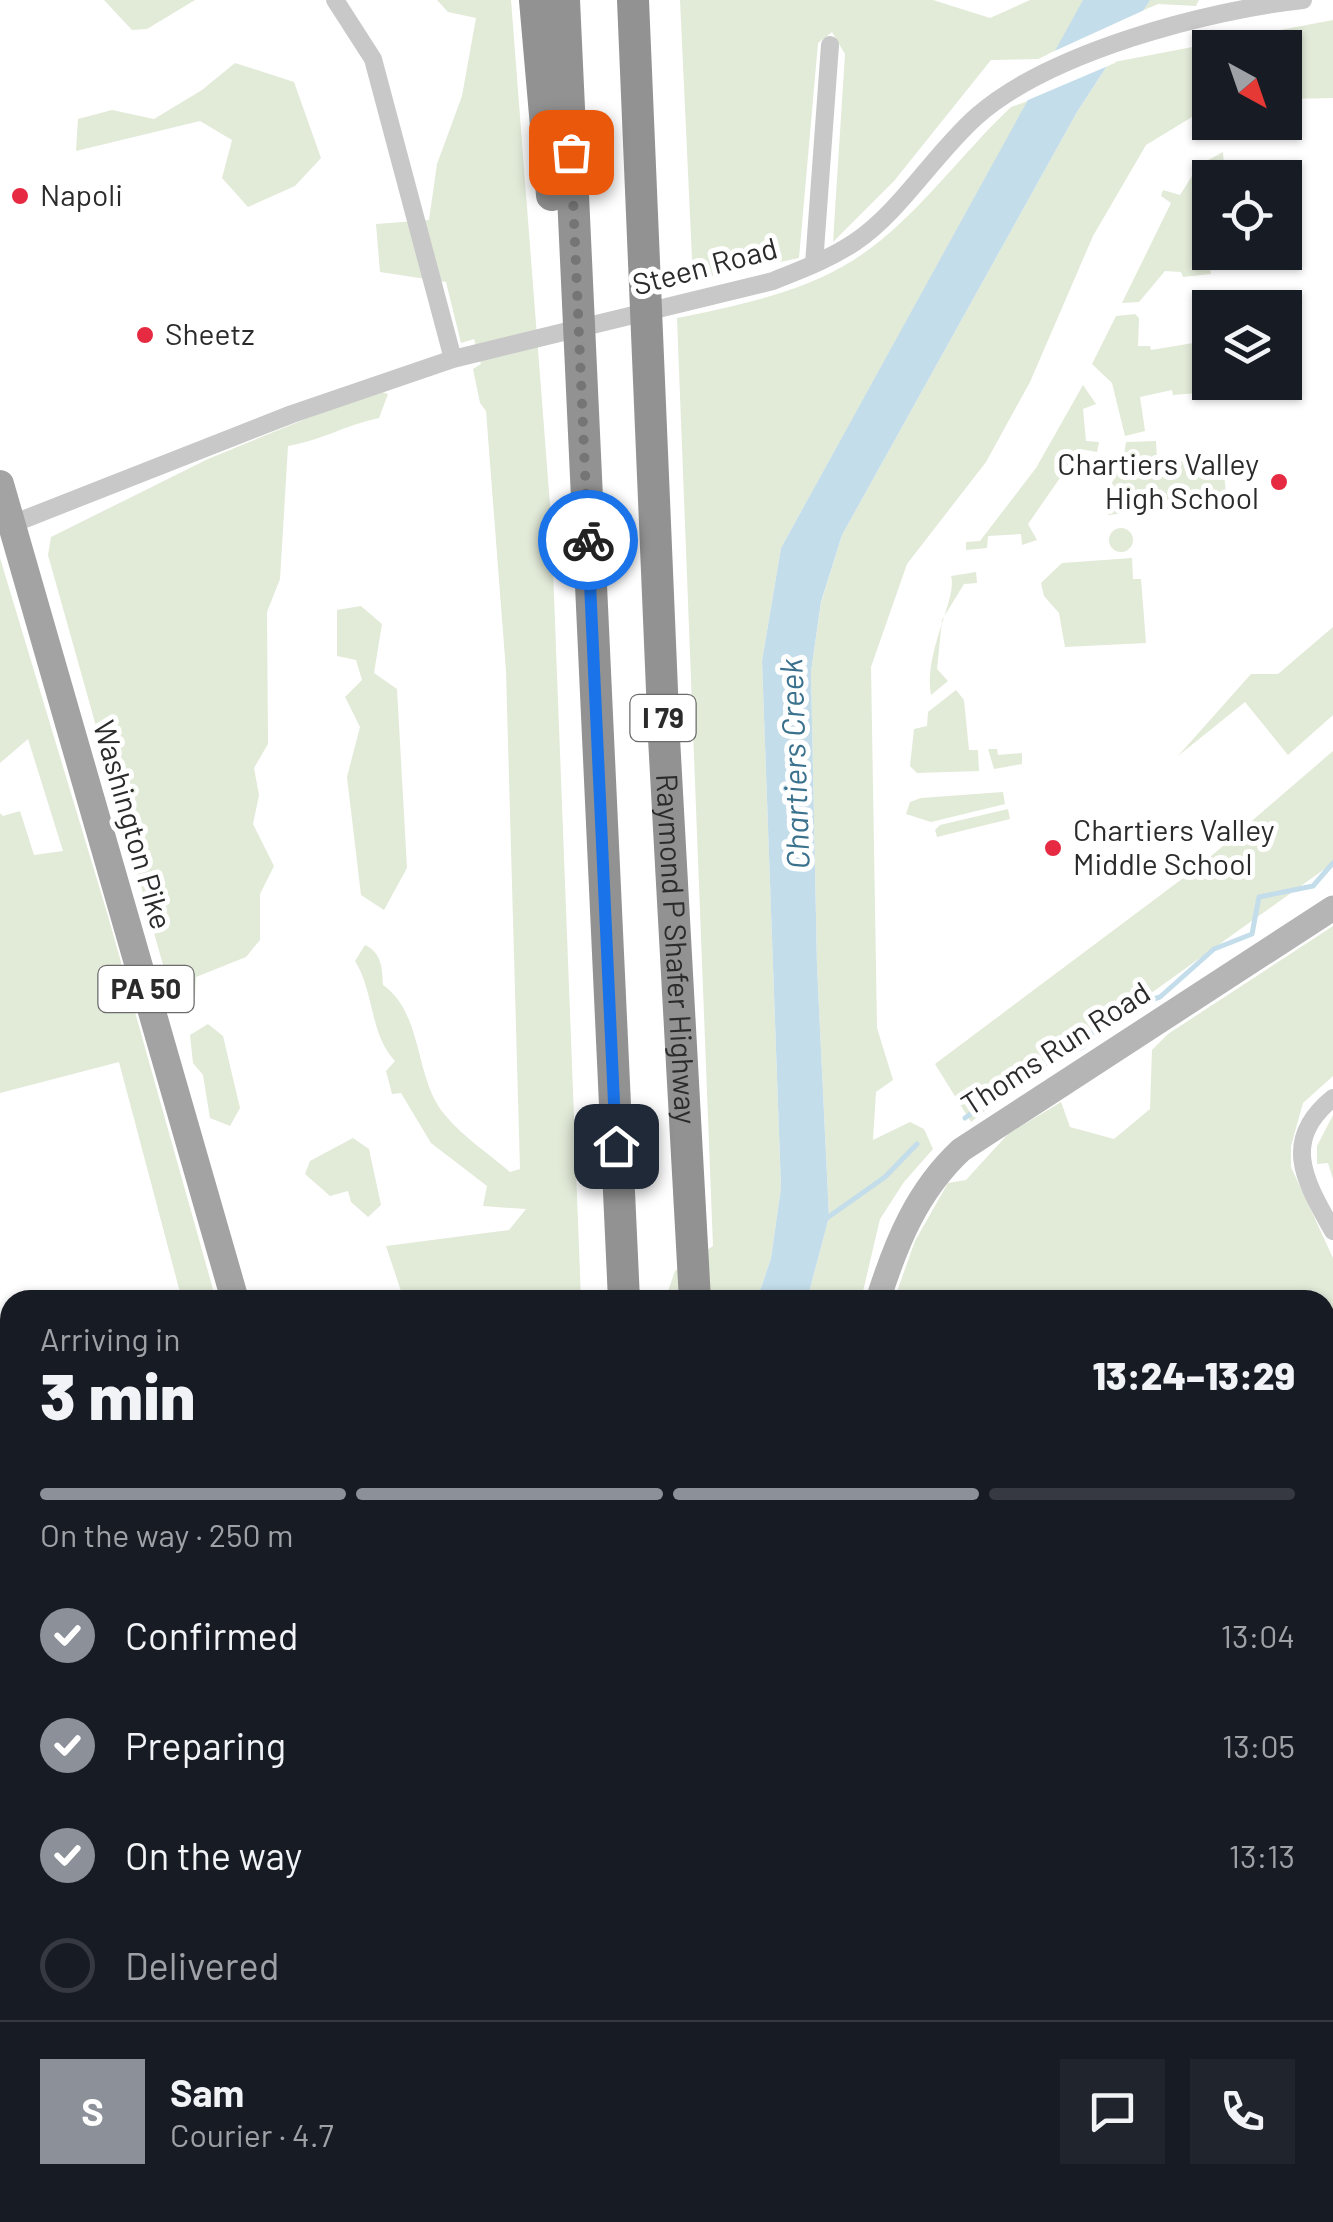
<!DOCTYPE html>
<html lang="en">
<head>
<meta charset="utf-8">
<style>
	:root { --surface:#171b24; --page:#20242c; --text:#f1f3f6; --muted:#9ea1a6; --line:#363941; --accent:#8c9099 }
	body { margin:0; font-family:Barlow,sans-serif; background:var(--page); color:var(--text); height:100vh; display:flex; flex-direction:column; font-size:38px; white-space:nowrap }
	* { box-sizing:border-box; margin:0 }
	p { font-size:32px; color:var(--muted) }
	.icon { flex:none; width:55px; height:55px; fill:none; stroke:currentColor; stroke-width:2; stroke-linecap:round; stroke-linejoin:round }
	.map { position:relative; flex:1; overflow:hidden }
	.drawer { position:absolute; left:0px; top:1290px; width:1335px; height:932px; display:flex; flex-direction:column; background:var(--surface); border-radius:30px 30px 0 0; box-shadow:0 2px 8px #0004 }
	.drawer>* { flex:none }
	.needle { width:65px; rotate:140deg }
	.buttons { position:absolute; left:1192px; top:30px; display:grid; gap:20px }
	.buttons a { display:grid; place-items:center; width:110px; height:110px; border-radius:0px; background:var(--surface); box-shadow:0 2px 8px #0004; font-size:50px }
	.pin { position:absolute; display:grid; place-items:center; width:85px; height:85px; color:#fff; margin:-42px; border-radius:20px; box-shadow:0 5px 15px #0006 }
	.courier { position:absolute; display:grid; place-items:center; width:100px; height:100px; margin:-50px; border:8px solid #1a73e8; border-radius:50%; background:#fff; color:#222; box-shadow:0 2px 12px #0007 }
	.summary em { font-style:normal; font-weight:800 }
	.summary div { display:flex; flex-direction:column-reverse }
	.summary { display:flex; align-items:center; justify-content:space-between; height:170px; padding:0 40px }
	h1 { font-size:65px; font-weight:800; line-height:75px }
	.bar { display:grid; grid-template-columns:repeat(4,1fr); gap:15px 10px; align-content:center; height:120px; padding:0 40px }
	.bar i { height:12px; border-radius:8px; background:var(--line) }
	.bar .current { background:var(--accent) }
	.bar p { grid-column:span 4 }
	.line { display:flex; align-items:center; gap:25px; padding:0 40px; border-top:2px solid var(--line) }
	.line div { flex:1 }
	.round { display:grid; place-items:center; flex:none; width:105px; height:105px; border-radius:0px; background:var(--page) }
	ol { padding:0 40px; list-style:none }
	li { display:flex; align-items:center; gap:30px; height:110px }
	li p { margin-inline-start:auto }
	li .icon { padding:10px; border-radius:50%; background:var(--accent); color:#fff; stroke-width:4 }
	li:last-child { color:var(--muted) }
	li i { width:55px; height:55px; border:5px solid var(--line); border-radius:50% }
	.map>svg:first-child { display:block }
	.green { fill:#e2ead8 }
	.water { fill:#c4ddea }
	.pier { fill:#fff }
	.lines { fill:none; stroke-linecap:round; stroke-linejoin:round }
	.stream { stroke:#c4ddea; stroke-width:5 }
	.street { stroke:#c8c8c8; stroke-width:18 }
	.secondary { stroke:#b5b5b5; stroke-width:25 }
	.primary { stroke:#a3a3a3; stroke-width:28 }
	.highway { stroke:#929292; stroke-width:32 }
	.done { stroke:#757575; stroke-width:10; stroke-dasharray:0 18 }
	.route { stroke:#1a73e8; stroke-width:12 }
	.poi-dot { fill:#e52a42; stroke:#fff; stroke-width:4 }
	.labels { text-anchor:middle; stroke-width:10; stroke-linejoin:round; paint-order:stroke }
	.shield { fill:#fff; stroke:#6b6b6b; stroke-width:2.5 }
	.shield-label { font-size:28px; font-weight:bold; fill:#2b2b2b }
	.poi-label { font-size:30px; fill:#2b2b2b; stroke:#fff; text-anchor:start }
	.street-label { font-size:30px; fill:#2b2b2b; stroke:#fff }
	.water-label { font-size:32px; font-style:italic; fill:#3a718d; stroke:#fff }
</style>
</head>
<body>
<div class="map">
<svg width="1333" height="2222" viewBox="0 0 1333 2222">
	<rect width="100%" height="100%" fill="#fff"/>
	<path class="green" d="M104 0H195L147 29 132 30Z
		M437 0H511L551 518 581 1300H404L386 1246 509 1230 526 1209 483 1206 487 1186 431 1143 401 1093 392 1094 386 1071 395 1061C370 1035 374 991 355 961L365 945C382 953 382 968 383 985 424 1014 414 1079 445 1115 462 1136 489 1154 510 1172L520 1169 506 671 486 411 480 403 473 369 481 364 474 339 461 343 446 282 380 272 376 224 429 220 437 164 462 96 476 18 448 12Z
		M680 0H933L990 18 1030 0H1199L1196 6 1158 4 1038 59 991 60 894 181 833 242 845 54 832 32 818 43 799 258 693 280Z
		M1333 20V98L1285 99V48H1210V106L1146 145 1093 236 1030 382 986 462 907 564 871 667 877 1028 893 1080 876 1092 873 1140 910 1122 924 1129 933 1149 904 1182 880 1219 861 1300H807L829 1217 817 966 811 672 821 603 842 535 1077 112 1109 63Z
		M235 63 294 82 321 158 295 186 248 207 222 178 232 140 200 121 76 151 78 119 112 110 154 119 202 90Z
		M1028 101 781 548 762 661 781 1188 771 1258 757 1300H665L675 1271 713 1246 677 318C735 306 801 293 852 261 913 223 959 156 1011 107Z
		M1223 152 1225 177 1210 178V252L1217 253V261L1209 263 1211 274 1183 277 1181 272 1165 271 1139 302 1122 303 1171 203 1161 196 1163 190 1180 195 1199 165Z
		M1135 314 1139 318 1138 346H1150L1151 350 1193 343 1195 359H1204L1205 376 1196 377 1197 393 1173 395 1172 390 1140 397 1145 431 1125 436 1112 383 1092 364 1116 316Z
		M1083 385 1096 404 1083 409 1086 441 1099 442 1097 452 1080 449 1028 524 1037 540 1022 545 1021 534 988 536 987 548 966 550V542L980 541 1036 468Z
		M376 390 388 394 379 418C345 425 323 440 288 446L280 579 267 612 268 744 254 768 259 795 253 824 274 866 260 894V940L246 957 196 977 195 995 174 1004 48 555 51 537 208 459Z
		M1156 441 1157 459H1171L1172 463 1222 455 1227 502 1108 515C1106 477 1122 476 1126 442Z
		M1109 540a12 12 0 1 1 24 0a12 12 0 1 1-24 0Z
		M0 558 108 916 216 1300H182L119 1062 0 1093V813L3 816 20 811 34 855 63 851 28 739 0 763Z
		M1132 558 1133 579H1141L1146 643 1065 647 1059 613 1044 596 1041 583 1062 563Z
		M976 572 977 583 964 584 942 620 937 669 948 681 931 695C923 653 958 598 951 576Z
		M361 606 382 624 374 673 397 689 407 868 384 910 361 895 347 777 360 727 345 697 362 680 356 660 337 656V610Z
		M1333 627V715L1288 755 1245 702 1178 756 1251 674H1278Z
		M956 690 964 700 969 750H978L979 771 917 773 910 766 914 729 927 726 928 712Z
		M988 749H997L998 755 1022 753V764L994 769Z
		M1333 751V863L1154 991 1063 1047 971 1122 935 1064 1202 864Z
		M1003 792 1005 804 931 822 906 814 910 802 921 798Z
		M1008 809 1010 819 937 837 935 830 940 825Z
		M1333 926V1076L1303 1103 1291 1146V1167L1333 1258V1543L1325 1544V1300H894L915 1241 948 1183 966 1180 1008 1134 1061 1102 1070 1127 1114 1139 1150 1109 1152 1050 1168 1034Z
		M208 1024 223 1036 240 1108 230 1126 210 1118 203 1075 193 1063 190 1035Z
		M1333 1115V1179L1328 1163 1317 1164V1146Z
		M353 1138 369 1149 381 1205 368 1217 351 1202 348 1191 330 1196 305 1174 310 1161Z
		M0 1361 10 1366V1399L0 1416Z
		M0 1429 10 1435C10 1470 2 1524 10 1552V1894L0 1867Z
		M1325 1587H1333V1745L1325 1747Z
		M1333 1789V2222H1182L1170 2213 1325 2212V1790Z
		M0 1932C21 1968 11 2045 0 2079Z
		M125 2213H184L192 2222H131Z
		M263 2213H350L355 2222H271Z
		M872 2213H978L990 2222H880Z"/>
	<path class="water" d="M1083 0H1150L1077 112 842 535 821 602 811 672 817 966 829 1217 807 1300H757L771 1258 781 1188 762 661 781 548Z
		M0 1867 10 1894V1949L0 1932Z
		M184 2213H263L271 2222H192Z"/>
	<path class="pier" d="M1151 7 1115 63 1021 103 1048 54Z"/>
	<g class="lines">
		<path class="stream" d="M965 1118 1038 1067 1083 1047 1105 1015 1160 997 1214 949 1252 934 1259 897 1313 886 1333 863
			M827 1218 885 1177 917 1144"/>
		<path class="street" d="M335 0 373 59 453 359
			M814 264 830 45
			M12 524 292 414 453 359 773 281C800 270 830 259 855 242 900 212 935 153 977 116 1050 52 1208 10 1303 0
			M1333 1098C1280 1141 1305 1181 1333 1231
			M1325 1560H1333
			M1325 1765 1333 1763
			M672 2212 678 2222"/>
		<path class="secondary" d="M878 1300C896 1243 917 1191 961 1150L1333 908"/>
		<path class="primary" d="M0 484 235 1300
			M445 2212 448 2222"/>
		<g class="highway">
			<path d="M535 0 552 195"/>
			<path d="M564 0 624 1300"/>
			<path id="s1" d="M633 0 664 738 695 1300"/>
			<path d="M1014 2212 1025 2222"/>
			<path d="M1129 2212 1141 2222"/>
		</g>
	</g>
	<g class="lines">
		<path class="done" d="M571 152 588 540"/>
		<path class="route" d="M588 540 616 1146"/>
	</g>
	<g class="poi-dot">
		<circle cx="20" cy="196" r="10"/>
		<circle cx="145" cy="335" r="10"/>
		<circle cx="1279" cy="482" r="10"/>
		<circle cx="1053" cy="848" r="10"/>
	</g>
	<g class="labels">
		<g class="shield">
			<rect x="630.5" y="695" width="65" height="46" rx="8"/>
			<rect x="98.5" y="966" width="95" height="46" rx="8"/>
		</g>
		<g class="shield-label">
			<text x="663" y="728">I 79</text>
			<text x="146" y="999">PA 50</text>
		</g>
		<g class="poi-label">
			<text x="40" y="206">Napoli</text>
			<text x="165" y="345">Sheetz</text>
			<text x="1259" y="475" text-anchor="end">Chartiers Valley<tspan x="1259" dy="34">High School</tspan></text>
			<text x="1073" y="841">Chartiers Valley<tspan x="1073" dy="34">Middle School</tspan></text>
		</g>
		<g class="street-label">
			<text transform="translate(705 267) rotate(-15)" y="10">Steen Road</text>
			<text transform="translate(132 825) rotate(74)" y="10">Washington Pike</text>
			<text dy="10" stroke="none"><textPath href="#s1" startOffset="950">Raymond P Shafer Highway</textPath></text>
			<text transform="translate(1056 1049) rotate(-33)" y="10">Thoms Run Road</text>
		</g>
		<g class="water-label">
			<text transform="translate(795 764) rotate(-92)" y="11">Chartiers Creek</text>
		</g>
	</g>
</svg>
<div class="buttons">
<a><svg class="needle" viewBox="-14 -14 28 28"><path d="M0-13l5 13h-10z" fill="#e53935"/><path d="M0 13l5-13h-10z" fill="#9ea1a6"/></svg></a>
<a><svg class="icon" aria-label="locate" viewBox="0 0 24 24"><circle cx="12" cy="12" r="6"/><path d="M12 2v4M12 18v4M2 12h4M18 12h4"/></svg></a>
<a><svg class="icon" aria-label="layers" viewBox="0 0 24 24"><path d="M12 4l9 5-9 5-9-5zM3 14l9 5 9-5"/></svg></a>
</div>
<div class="pin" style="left:571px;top:152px;background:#ea580c"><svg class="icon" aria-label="bag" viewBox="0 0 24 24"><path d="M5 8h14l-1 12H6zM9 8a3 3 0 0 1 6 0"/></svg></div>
<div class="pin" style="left:616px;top:1146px;background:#1f2937"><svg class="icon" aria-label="home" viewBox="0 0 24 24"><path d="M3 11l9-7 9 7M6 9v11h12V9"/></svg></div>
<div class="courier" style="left:588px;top:540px"><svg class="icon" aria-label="bike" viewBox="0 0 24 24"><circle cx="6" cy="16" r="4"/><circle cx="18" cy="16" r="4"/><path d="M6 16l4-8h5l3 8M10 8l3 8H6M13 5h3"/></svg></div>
<section class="drawer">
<div class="summary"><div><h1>3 min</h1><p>Arriving in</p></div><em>13:24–13:29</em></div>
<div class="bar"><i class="current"></i><i class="current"></i><i class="current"></i><i></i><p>On the way · 250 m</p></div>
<ol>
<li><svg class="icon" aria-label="check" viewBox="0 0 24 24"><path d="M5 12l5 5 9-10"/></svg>Confirmed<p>13:04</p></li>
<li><svg class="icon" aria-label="check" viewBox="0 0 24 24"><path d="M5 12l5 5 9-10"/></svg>Preparing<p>13:05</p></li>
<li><svg class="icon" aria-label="check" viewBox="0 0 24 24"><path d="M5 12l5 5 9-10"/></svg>On the way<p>13:13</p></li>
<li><i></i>Delivered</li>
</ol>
<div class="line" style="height:180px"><b class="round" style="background:var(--accent);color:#fff">S</b><div><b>Sam</b><p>Courier · 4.7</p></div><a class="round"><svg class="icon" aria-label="chat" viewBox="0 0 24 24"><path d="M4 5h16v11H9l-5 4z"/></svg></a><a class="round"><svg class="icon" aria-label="phone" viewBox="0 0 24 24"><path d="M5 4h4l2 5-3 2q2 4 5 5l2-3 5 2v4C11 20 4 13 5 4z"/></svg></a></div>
</section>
</div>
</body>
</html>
